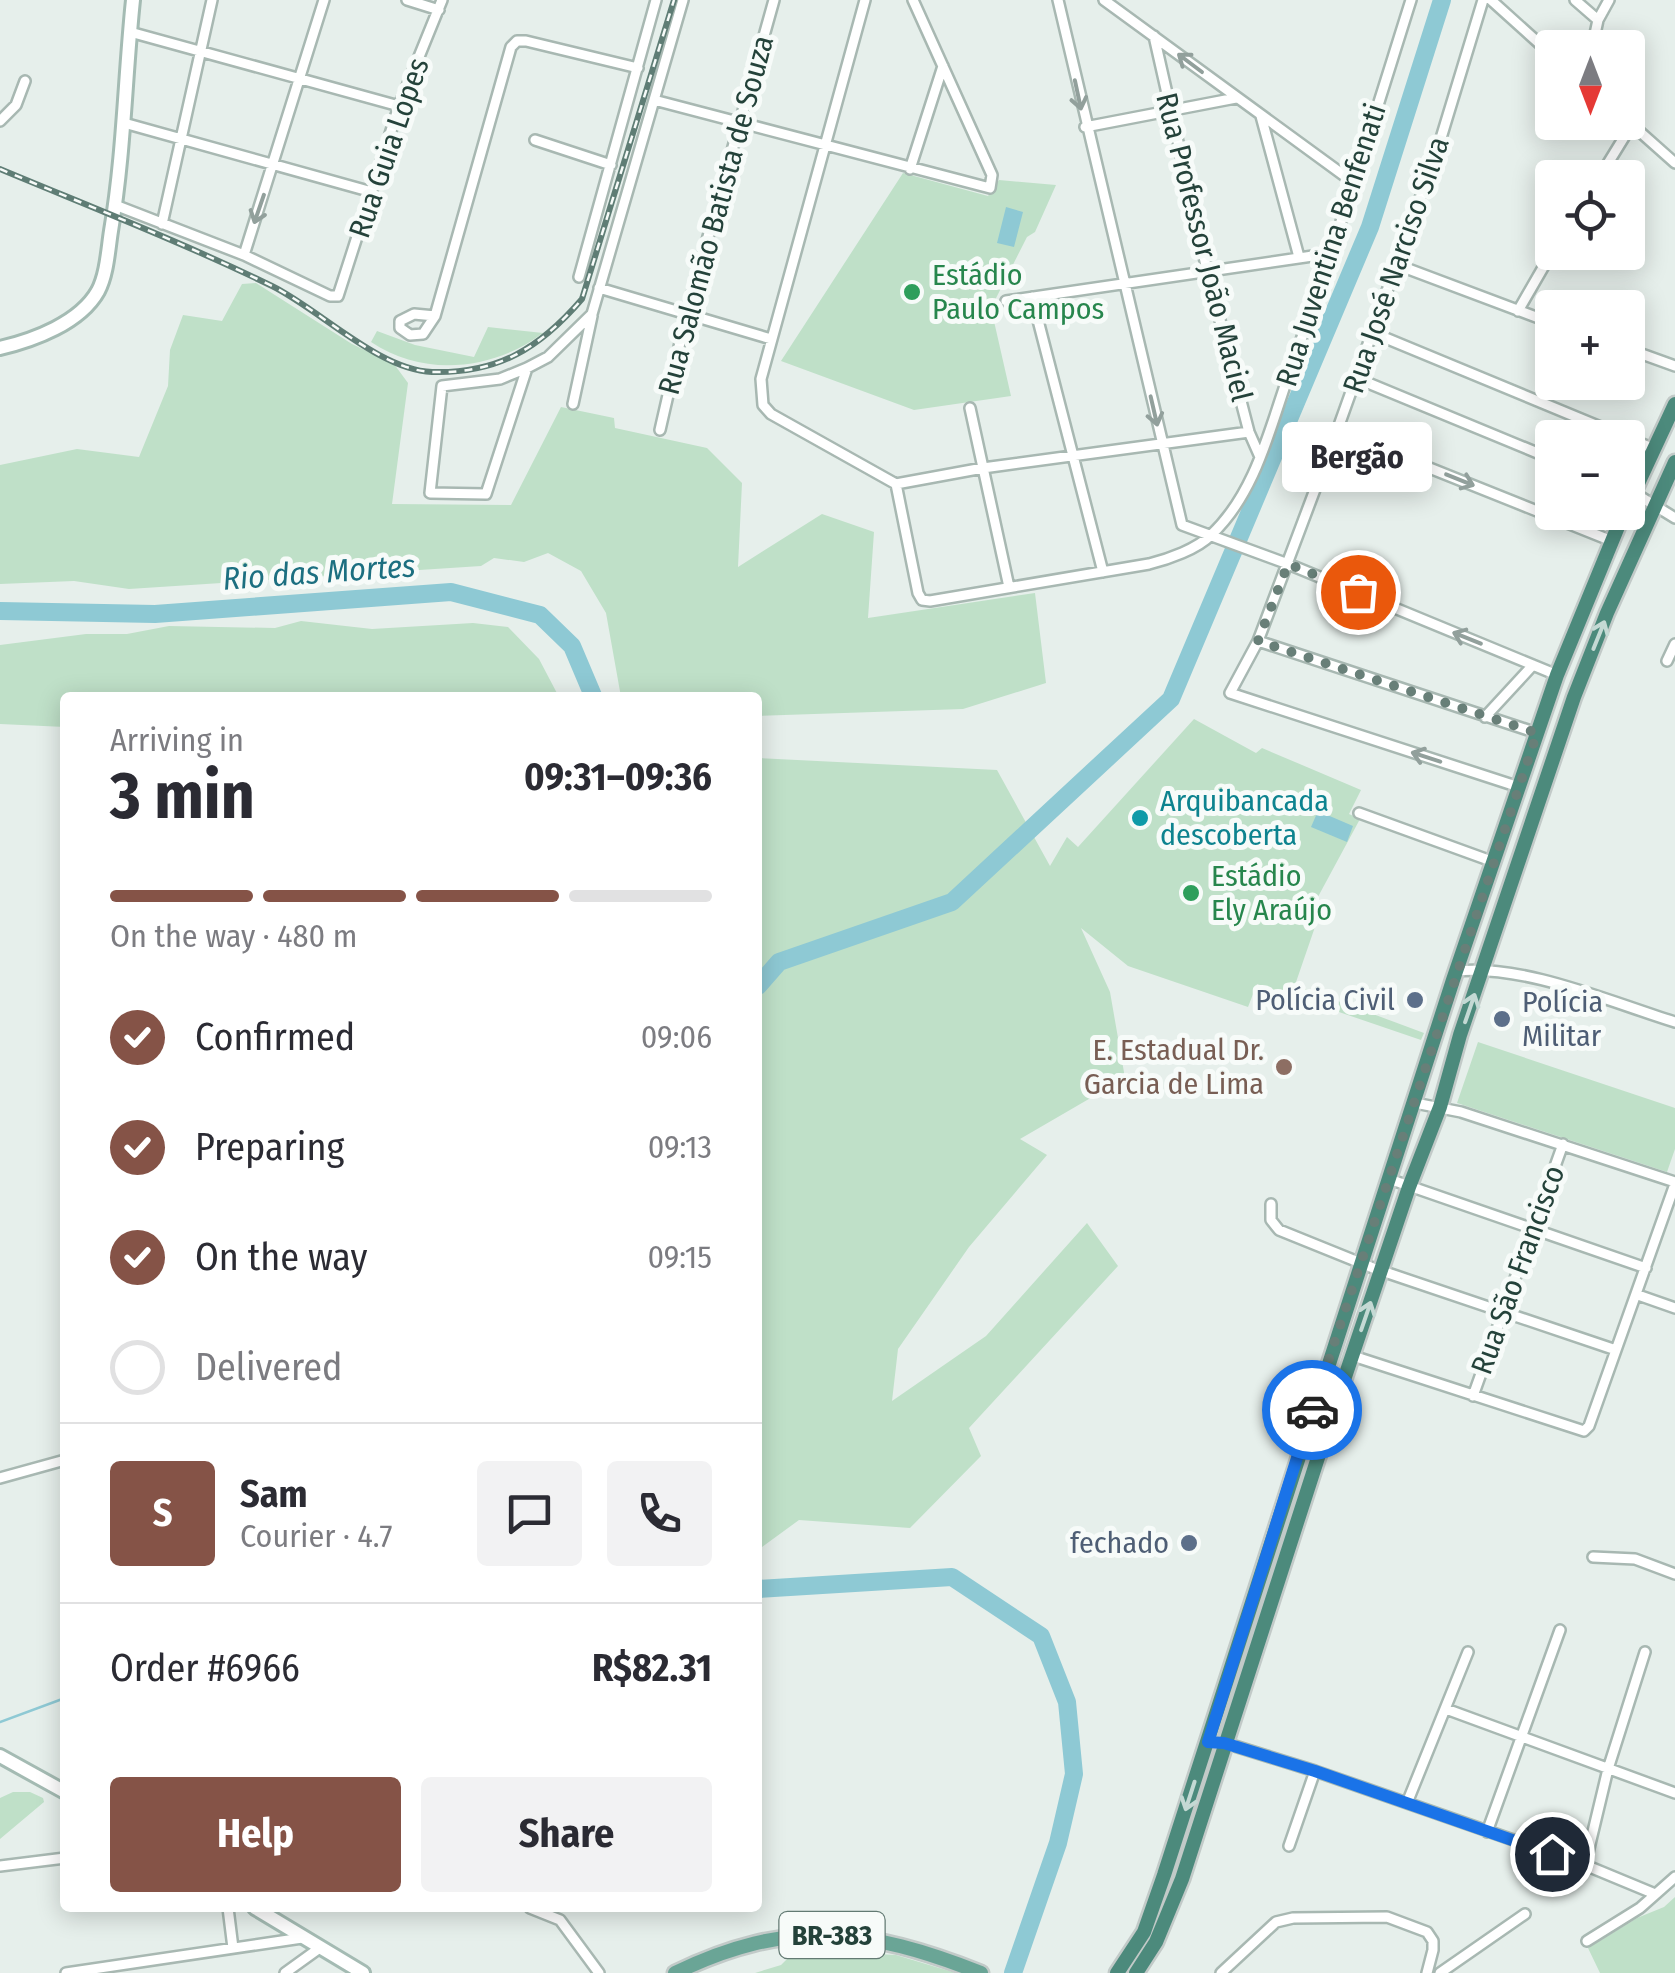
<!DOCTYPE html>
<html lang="en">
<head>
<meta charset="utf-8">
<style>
	:root { --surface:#fff; --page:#f2f2f3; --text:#2b2b33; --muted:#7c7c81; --line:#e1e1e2; --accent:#855347 }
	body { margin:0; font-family:"Fira Sans Condensed",sans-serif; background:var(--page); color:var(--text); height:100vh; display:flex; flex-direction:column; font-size:38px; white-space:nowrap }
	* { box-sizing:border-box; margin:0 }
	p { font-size:32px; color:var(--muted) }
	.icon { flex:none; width:55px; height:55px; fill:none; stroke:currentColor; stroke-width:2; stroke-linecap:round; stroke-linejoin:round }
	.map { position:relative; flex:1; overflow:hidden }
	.side { position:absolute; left:60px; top:692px; width:702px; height:1220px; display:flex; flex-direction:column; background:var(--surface); border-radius:10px; box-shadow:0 5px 25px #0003 }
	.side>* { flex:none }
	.needle { width:65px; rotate:180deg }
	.tools { position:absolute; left:1535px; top:30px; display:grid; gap:20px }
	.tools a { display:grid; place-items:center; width:110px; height:110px; border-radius:10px; background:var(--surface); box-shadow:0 5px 25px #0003; font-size:50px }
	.pin { position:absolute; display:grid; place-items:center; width:85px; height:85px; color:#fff; margin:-42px; border:5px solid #fff; border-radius:50%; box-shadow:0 2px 10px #0007 }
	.courier { position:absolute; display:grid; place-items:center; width:100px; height:100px; margin:-50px; border:8px solid #1a73e8; border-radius:50%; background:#fff; color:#222; box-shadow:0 2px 12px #0007 }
	.bubble { position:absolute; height:70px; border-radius:10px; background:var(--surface); box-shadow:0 5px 25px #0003; font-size:32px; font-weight:700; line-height:70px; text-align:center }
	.headline em { font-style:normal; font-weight:700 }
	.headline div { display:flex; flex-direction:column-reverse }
	.headline { display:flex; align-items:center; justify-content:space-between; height:170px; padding:0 50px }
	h1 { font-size:65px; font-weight:700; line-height:75px }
	.bar { display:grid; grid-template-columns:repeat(4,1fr); gap:15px 10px; align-content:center; height:120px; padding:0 50px }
	.bar i { height:12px; border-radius:8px; background:var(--line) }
	.bar .current { background:var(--accent) }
	.bar p { grid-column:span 4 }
	.line { display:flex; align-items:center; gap:25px; padding:0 50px; border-top:2px solid var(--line) }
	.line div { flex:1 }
	.round { display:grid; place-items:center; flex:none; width:105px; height:105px; border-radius:10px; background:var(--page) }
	ol { padding:0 50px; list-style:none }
	li { display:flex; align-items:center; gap:30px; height:110px }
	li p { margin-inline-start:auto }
	li .icon { padding:10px; border-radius:50%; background:var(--accent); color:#fff; stroke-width:4 }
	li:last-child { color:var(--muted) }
	li i { width:55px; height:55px; border:5px solid var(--line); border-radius:50% }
	.button { display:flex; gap:20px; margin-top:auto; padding:20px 50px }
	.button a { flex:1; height:115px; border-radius:10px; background:var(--accent); color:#fff; font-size:40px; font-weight:700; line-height:115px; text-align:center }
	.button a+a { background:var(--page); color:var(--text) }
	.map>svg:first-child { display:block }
	.green { fill:#bfe0c8 }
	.water { fill:#8ec9d4 }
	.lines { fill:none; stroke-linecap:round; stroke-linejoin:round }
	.stream { stroke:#8ec9d4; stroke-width:2.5 }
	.river { stroke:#8ec9d4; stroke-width:18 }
	.minor-casing { stroke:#a8b8b2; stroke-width:14 }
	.secondary-casing { stroke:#a4bbb3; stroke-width:18 }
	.primary-casing { stroke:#c2cac8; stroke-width:19 }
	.trunk-casing { stroke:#c2cac8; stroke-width:19 }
	.minor { stroke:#fff; stroke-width:9 }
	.secondary { stroke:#fff; stroke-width:12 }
	.primary { stroke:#6aa596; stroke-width:14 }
	.trunk { stroke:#4c8a7c; stroke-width:14 }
	.rail-casing { stroke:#5f7d75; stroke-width:6 }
	.rail { stroke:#f7fbf9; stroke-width:2.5; stroke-dasharray:8; stroke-linecap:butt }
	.oneway { stroke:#92a09c }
	.oneway2 { stroke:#c4d9d4 }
	.done { stroke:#687f78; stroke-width:10; stroke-dasharray:0 18 }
	.route { stroke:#1a73e8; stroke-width:12 }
	.leisure-dot { fill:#2e9e5b; stroke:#f7fbf9; stroke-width:4 }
	.culture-dot { fill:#0f9aa8; stroke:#f7fbf9; stroke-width:4 }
	.service-dot { fill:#5c6f8a; stroke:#f7fbf9; stroke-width:4 }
	.education-dot { fill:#8d6e63; stroke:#f7fbf9; stroke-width:4 }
	.labels { text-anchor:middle; stroke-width:10; stroke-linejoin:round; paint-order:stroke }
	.shield { fill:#f7fbf9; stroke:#637a73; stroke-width:2.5 }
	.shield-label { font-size:28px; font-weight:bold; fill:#24423a }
	.street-label { font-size:30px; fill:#24423a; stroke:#f7fbf9 }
	.leisure-label { font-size:30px; fill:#27864d; stroke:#f7fbf9; text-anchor:start }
	.culture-label { font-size:30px; fill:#0d838f; stroke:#f7fbf9; text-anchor:start }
	.service-label { font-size:30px; fill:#4e5e75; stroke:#f7fbf9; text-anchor:end }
	.education-label { font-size:30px; fill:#785e54; stroke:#f7fbf9; text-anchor:end }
	.water-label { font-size:32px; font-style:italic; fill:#1c6f80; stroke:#f7fbf9 }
</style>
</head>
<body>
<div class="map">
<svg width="1675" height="1973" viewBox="0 0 1675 1973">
	<rect width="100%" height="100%" fill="#e6efeb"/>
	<path class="green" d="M903 173 988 196 999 180 1056 185 1035 232 1027 237 991 308 1011 396 914 410 781 361Z
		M256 283 352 344 394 364 408 383 392 504 511 505 561 407 614 418 615 428 707 448 742 483 738 567 822 514 874 532 868 618 1035 593 1046 683 963 709 758 716V698L621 697 606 613 581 571 548 553 524 562 494 558 481 566 129 589 74 581 0 584V465L77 449 139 457 168 386 170 350 183 315 222 321 242 284Z
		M488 327 543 333C494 370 424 378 371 342L377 331 415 345 474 357Z
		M301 621 372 629 473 623 508 627 539 659 559 697 65 698V727L0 724V645L86 634H127L169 626 275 628Z
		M1194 719 1256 753 1262 748 1361 790 1349 814 1360 819 1306 919 1316 924 1295 985 1424 1033 1421 1040 1257 984 1248 1007 1128 966 1081 928 1110 992 1125 1078 1020 1139 1047 1155 969 1247 898 1349 892 1401 986 1336 1087 1223 1118 1266 969 1428 981 1456 910 1528 799 1520 758 1550V758L997 770 1050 866 1067 837 1078 847Z
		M1478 1042 1675 1108V1149L1667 1172 1457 1103Z
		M30 1792 43 1798 44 1802 0 1839V1798L13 1792Z
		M1675 1897V1973H1600L1588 1948 1637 1918 1664 1907Z
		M819 1951 896 1955 956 1973H755L781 1965 792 1954Z"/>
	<path class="water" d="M1006 207 1023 212 1014 247 997 243Z
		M1318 811 1353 826 1347 842 1311 827Z"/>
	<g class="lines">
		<path class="stream" d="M0 1722 65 1698"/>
		<path class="river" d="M0 611 155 614 451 592 540 615 572 646 594 698
			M758 986 779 962 952 902 1171 699 1370 227 1442 0
			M758 1589 952 1577 1041 1636 1067 1702 1074 1774 1058 1843 1013 1973"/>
		<g class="minor-casing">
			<path id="minor" d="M407 0 439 10
				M865 0 761 379 763 405 771 414 896 484 983 468 1249 432
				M1058 0 1182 525 1288 564 1557 675
				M1104 0 1353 182
				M1483 0 1438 148 1337 431 1258 641 1230 693 1519 787
				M1491 0 1552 55
				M1575 0 1598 20
				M130 32 399 106
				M1154 36 1207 270 1249 432 1260 457
				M1592 48 1598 20 1609 0
				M654 100 990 188 992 175 913 0
				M1261 116 1299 257
				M0 121 16 105 25 81
				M124 123 372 192
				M1630 123 1675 163
				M1085 127 1236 98
				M535 140 611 165
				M910 169 943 66
				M1599 178 1634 121
				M115 205 244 255 330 296H338L399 106 442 0
				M162 224 212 0
				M244 255 324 0
				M1395 264 1552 323
				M579 277 656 0
				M599 288 771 339
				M1032 297 1103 572
				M1006 301 1333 253
				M1518 311 1552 252
				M435 316 414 314 400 321V328L410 335 423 334 435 316 511 47 517 41H526L638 68
				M1371 332 1627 438
				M1628 349 1675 366
				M527 368 486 494 430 493 442 386 500 379 527 368 548 357 592 314 683 0
				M1356 378 1552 459
				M573 404 592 316
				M970 408 1009 587
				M660 430 687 312 774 0
				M1337 431 1612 541
				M1628 438 1654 449
				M896 484 918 593 922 600 930 601 1149 564C1169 559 1197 549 1211 535 1256 493 1270 427 1290 371 1334 249 1372 124 1411 0
				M1628 489 1675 518
				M1258 641 1537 733
				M1667 661 1675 644
				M1485 717 1533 665
				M1359 813 1494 862
				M1456 971C1524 964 1610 1002 1675 1022
				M1415 1103 1461 1112 1675 1182
				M1389 1179 1646 1268
				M1271 1204V1220L1279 1230 1373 1268 1616 1350
				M1638 1295 1675 1308
				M1353 1356 1584 1431 1589 1426 1675 1184
				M1473 1396 1563 1144
				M0 1478 65 1460
				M1593 1557 1635 1559 1675 1574
				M1446 1709 1675 1793
				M1208 1741 1225 1743 1315 1771 1585 1865 1655 1894
				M1407 1803 1468 1652
				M1487 1832 1560 1630
				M1289 1846 1315 1771
				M1585 1865 1608 1769 1645 1652
				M0 1866 65 1858
				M228 1908 233 1948
				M530 1908 560 1920 599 1973
				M1587 1941 1640 1908 1675 1877
				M66 1973 302 1938
				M285 1973 321 1947
				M1221 1973 1276 1922 1293 1918 1387 1917 1427 1932 1433 1941V1950L1427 1973
				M1440 1973 1525 1914"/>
		</g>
		<g class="secondary-casing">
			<path id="secondary" d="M0 348C34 340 80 323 98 291 107 274 108 250 111 231 124 154 125 77 133 0
				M0 1756 65 1792
				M255 1908 363 1973"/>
		</g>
		<g class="primary-casing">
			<path id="primary" d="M675 1973C788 1918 867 1928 981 1973"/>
		</g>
		<g class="trunk-casing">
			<path id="trunk" d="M1628 505 1675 404
				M1117 1973 1144 1932 1164 1875 1453 980 1557 675 1624 512
				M1136 1973 1156 1942 1182 1879 1323 1442 1409 1187 1440 1107 1460 1035 1574 697 1607 613 1675 462"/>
		</g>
		<use href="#minor" class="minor"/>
		<use href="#secondary" class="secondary"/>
		<use href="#primary" class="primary"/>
		<use href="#trunk" class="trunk"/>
		<g class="rail-casing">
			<path id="rail" d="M0 169C91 207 184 243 272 286 319 309 379 370 432 372 498 374 540 348 582 299L674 0"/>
		</g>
		<use href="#rail" class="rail"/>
	</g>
	<defs><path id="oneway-shaft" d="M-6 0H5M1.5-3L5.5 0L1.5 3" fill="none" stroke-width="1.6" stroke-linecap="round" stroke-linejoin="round" transform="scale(2.5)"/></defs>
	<g class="oneway">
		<use href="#oneway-shaft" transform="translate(1190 63) rotate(-143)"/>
		<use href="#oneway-shaft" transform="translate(1078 95) rotate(78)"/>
		<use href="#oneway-shaft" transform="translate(259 209) rotate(109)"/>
		<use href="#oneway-shaft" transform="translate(1154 411) rotate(77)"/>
		<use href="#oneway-shaft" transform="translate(1460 480) rotate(22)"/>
		<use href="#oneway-shaft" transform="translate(1467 638) rotate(-158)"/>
		<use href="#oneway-shaft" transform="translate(1426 757) rotate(-162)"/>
	</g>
	<g class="oneway2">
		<use href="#oneway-shaft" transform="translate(1599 635) rotate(-68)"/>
		<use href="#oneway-shaft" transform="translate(1470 1008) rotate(-71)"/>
		<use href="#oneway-shaft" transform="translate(1366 1316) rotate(-71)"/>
		<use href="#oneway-shaft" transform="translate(1190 1796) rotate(108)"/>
	</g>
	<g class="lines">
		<path class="done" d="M1312 1410 1537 733 1258 641 1288 564 1358 592"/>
		<path class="route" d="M1312 1410 1208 1742 1224 1743 1315 1771 1552 1854"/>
	</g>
	<g class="leisure-dot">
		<circle cx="912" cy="292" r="10"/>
		<circle cx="1191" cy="893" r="10"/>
	</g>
	<circle class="culture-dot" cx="1140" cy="818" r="10"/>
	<g class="service-dot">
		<circle cx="1415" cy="1000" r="10"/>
		<circle cx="1502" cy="1019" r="10"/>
		<circle cx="1189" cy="1543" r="10"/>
	</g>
	<circle class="education-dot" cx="1284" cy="1067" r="10"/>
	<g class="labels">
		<rect class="shield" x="779.5" y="1912" width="105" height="46" rx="8"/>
		<g class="shield-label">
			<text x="832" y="1945">BR-383</text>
		</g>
		<g class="street-label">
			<text transform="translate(389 148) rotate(-71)" y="10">Rua Guia Lopes</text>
			<text transform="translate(716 215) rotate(-75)" y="10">Rua Salomão Batista de Souza</text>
			<text transform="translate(1331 245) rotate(-72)" y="10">Rua Juventina Benfenati</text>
			<text transform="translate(1204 247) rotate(76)" y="10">Rua Professor João Maciel</text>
			<text transform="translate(1396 265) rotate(-71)" y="10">Rua José Narciso Silva</text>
			<text transform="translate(1518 1270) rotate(-70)" y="10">Rua São Francisco</text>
		</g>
		<g class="leisure-label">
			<text x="932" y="285">Estádio<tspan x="932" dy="34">Paulo Campos</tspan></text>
			<text x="1211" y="886">Estádio<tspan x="1211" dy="34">Ely Araújo</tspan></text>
		</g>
		<g class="culture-label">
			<text x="1160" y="811">Arquibancada<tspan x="1160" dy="34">descoberta</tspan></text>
		</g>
		<g class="service-label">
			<text x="1395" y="1010">Polícia Civil</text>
			<text x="1522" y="1012" text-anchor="start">Polícia<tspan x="1522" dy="34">Militar</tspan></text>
			<text x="1169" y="1553">fechado</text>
		</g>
		<g class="education-label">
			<text x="1264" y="1060">E. Estadual Dr.<tspan x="1264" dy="34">Garcia de Lima</tspan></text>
		</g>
		<g class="water-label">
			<text transform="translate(319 572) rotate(-4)" y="11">Rio das Mortes</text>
		</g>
	</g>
</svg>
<div class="tools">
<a><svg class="needle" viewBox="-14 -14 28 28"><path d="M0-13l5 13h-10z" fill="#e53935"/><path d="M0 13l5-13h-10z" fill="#7c7c81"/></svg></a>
<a><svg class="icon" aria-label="locate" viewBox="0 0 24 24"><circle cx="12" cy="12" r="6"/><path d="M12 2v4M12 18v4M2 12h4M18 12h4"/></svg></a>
<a>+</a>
<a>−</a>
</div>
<div class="pin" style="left:1358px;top:592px;background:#ea580c"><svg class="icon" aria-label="bag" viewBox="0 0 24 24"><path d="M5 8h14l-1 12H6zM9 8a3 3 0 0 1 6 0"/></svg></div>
<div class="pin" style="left:1552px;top:1854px;background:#1f2937"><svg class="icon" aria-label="home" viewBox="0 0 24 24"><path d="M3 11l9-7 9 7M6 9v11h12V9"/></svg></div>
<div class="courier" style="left:1312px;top:1410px"><svg class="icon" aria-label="car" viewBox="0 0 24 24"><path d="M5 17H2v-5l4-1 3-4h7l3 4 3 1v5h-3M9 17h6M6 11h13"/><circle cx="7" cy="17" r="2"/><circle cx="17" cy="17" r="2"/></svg></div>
<div class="bubble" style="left:1282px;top:422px;width:150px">Bergão</div>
<section class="side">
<div class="headline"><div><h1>3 min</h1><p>Arriving in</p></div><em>09:31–09:36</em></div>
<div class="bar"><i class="current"></i><i class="current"></i><i class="current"></i><i></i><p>On the way · 480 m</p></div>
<ol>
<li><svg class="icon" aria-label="check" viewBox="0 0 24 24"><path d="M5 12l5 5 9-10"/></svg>Confirmed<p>09:06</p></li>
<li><svg class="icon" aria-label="check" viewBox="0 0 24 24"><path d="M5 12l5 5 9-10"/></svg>Preparing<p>09:13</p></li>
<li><svg class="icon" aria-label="check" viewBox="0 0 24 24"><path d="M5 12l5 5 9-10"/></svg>On the way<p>09:15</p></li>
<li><i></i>Delivered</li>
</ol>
<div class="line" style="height:180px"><b class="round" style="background:var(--accent);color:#fff">S</b><div><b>Sam</b><p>Courier · 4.7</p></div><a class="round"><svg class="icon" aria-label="chat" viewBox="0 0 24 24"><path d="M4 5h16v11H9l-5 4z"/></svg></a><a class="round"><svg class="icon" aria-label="phone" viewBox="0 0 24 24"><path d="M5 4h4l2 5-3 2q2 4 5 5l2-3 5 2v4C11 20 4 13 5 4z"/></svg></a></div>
<div class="line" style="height:130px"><div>Order #6966</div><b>R$82.31</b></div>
<div class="button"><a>Help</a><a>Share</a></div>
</section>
</div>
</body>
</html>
